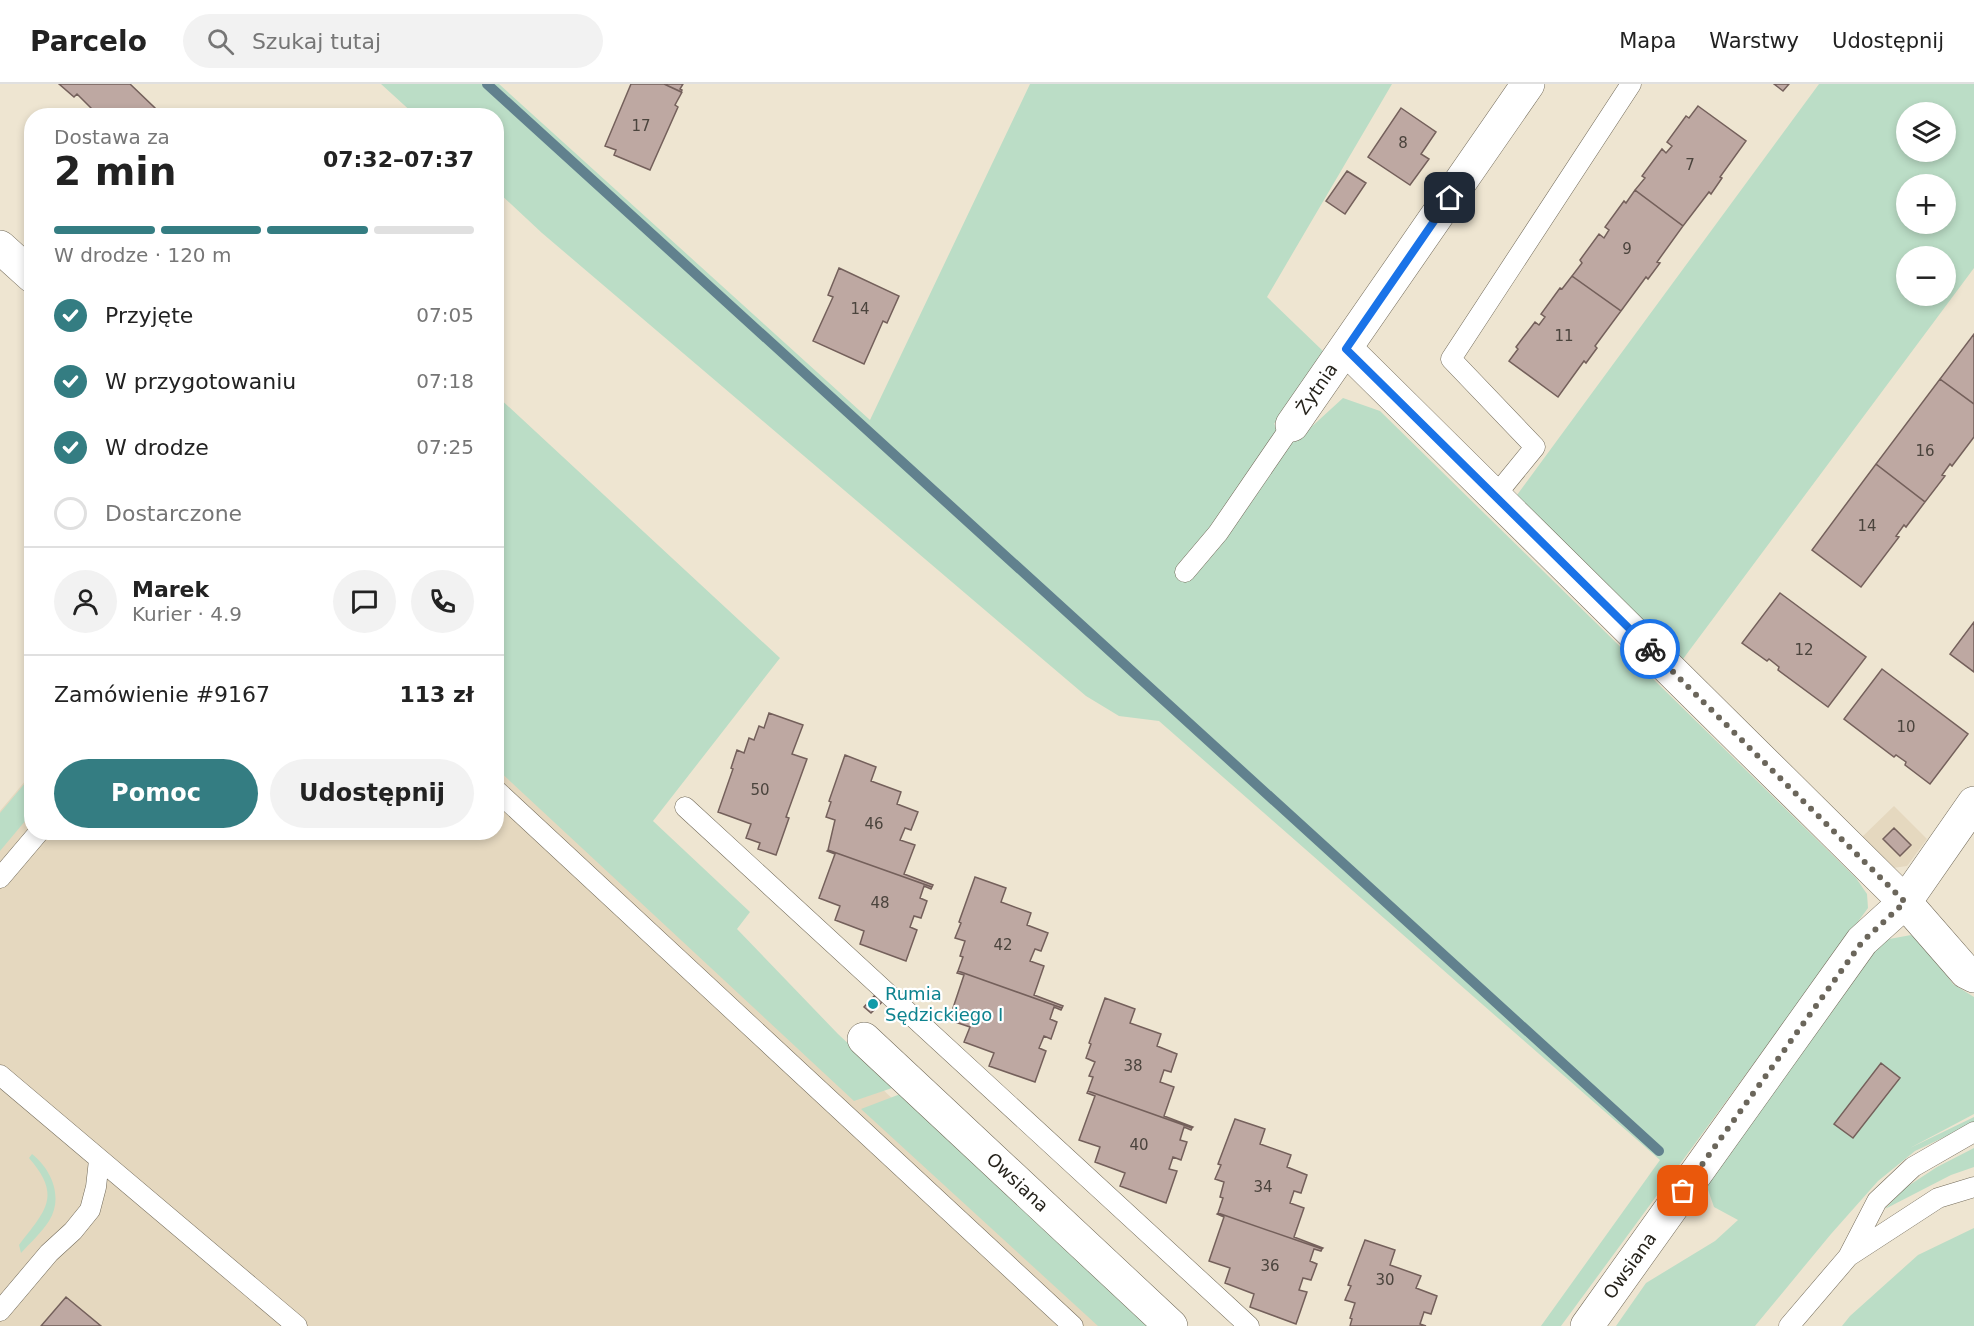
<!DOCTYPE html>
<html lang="pl">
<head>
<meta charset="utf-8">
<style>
	:root { --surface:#fff; --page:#f2f2f2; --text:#222; --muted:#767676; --line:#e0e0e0; --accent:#347d82 }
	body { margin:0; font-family:"DejaVu Sans",sans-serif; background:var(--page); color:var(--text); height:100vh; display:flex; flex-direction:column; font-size:22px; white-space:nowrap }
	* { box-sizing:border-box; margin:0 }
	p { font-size:20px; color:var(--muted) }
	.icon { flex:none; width:33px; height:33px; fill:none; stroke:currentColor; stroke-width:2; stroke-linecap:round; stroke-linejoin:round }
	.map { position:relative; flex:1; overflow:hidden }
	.drawer { position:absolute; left:24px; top:24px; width:480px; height:732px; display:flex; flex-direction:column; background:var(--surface); border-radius:24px; box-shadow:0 3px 9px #0003 }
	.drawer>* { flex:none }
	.buttons { position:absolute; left:1896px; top:18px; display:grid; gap:12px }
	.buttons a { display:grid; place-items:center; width:60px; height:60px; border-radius:50%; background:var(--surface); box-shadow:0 3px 9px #0003; font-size:30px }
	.pin { position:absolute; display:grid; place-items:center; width:51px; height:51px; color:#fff; margin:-26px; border-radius:12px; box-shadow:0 3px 9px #0006 }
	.courier { position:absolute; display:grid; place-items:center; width:60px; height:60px; margin:-30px; border:4px solid #1a73e8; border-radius:50%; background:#fff; color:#222; box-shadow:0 2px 8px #0007 }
	.summary em { font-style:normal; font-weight:700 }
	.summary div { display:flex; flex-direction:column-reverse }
	.summary { display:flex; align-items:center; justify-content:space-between; height:102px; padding:0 30px }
	h1 { font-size:39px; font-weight:700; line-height:45px }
	.bar { display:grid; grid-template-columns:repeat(4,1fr); gap:9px 6px; align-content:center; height:72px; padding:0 30px }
	.bar i { height:8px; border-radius:4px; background:var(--line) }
	.bar .current { background:var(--accent) }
	.bar p { grid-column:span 4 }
	.line { display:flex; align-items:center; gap:15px; padding:0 30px; border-top:2px solid var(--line) }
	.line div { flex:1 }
	.round { display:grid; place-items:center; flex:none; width:63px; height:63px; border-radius:32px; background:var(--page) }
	ol { padding:0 30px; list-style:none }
	li { display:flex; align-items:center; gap:18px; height:66px }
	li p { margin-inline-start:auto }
	li .icon { padding:6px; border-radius:50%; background:var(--accent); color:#fff; stroke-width:4 }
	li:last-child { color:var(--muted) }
	li i { width:33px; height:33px; border:3px solid var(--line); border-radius:50% }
	.cta { display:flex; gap:12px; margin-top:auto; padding:12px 30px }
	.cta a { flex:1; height:69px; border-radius:36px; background:var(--accent); color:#fff; font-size:24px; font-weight:700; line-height:69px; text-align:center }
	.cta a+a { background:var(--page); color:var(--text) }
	header { display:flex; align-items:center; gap:36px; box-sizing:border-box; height:84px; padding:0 30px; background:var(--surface); border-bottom:2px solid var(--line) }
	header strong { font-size:28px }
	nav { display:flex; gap:33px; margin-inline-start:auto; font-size:21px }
	.search { width:420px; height:54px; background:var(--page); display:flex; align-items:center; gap:15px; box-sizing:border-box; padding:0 21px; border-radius:33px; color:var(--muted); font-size:22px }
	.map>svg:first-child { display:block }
	.built { fill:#e5d8bf }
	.green { fill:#bbddc6; fill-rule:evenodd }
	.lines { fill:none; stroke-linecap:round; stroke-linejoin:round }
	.stream { stroke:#61818e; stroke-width:10 }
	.building { fill:#bea8a2; stroke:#74605b; stroke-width:1.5 }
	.lane-casing { stroke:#726a59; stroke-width:21 }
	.street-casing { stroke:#726a59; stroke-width:34 }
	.lane { stroke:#fff; stroke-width:20 }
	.street { stroke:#fff; stroke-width:33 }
	.done { stroke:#6b665b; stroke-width:6; stroke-dasharray:0 10.8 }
	.route { stroke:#1a73e8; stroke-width:8 }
	.culture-dot { fill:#0f9aa8; stroke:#fff; stroke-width:2 }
	.labels { text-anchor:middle; stroke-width:4.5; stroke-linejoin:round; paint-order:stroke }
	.number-label { font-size:15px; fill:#4b443d }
	.street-label { font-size:18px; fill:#25221b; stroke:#fff }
	.culture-label { font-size:18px; fill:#0d838f; stroke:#fff; text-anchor:start }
</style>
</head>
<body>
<header>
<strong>Parcelo</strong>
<div class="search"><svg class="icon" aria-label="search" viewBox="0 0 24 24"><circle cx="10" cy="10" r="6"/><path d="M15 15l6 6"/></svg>Szukaj tutaj</div>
<nav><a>Mapa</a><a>Warstwy</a><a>Udostępnij</a></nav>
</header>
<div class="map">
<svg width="1974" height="1242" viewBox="0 0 1974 1242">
	<rect width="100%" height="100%" fill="#eee5d1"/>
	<path class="built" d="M497 638 1131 1242H0V727L31 690 32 748H496Z
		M1894 722 1927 755 1907 782 1893 784 1862 753Z"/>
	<path class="green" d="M381 0H499L870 336 1030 0H1392L1267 213 1324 268 1274 340 1296 357 1343 314 1380 327 1856 794 1867 810 1868 824 1561 1242H1541L1660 1076 1159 637 1119 632 1086 612 542 149 497 107 496 32 415 31Z
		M1819 0H1974V184L1680 579 1517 411ZM1906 28H1946V68H1906ZM1906 100H1946V140H1906ZM1906 172H1946V212H1906Z
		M496 311 780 574 653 737 750 828 737 845 838 950 895 1003 854 1017 497 685Z
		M31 692V730L0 767V729Z
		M1911 851 1929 867 1953 900 1974 913V1030L1910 1064 1974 1033V1039L1915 1067 1878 1097 1831 1150 1755 1242H1616L1646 1199 1715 1157 1738 1136 1714 1123 1706 1100 1858 882 1884 856Z
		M903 1009 1152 1242H1098L861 1025Z
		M1974 1064V1083L1951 1091 1885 1125 1905 1104 1937 1083Z
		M32 1070C51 1085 64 1113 49 1137 42 1148 30 1159 21 1169L19 1161C46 1126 62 1112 29 1074Z
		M1974 1144V1242H1842L1850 1232 1918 1171Z"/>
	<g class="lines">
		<path class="stream" d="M487 0 1659 1067"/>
	</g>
	<path class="building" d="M59 0H130L155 24 154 26 160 32H99L77 10 74 13Z
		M631 0H664L682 8 675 21 678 23 650 86 614 71 616 66 605 62Z
		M664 0H683L680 5 682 6 681 8Z
		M1774 0H1789L1783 7Z
		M1698 22 1746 57 1720 93 1722 94 1711 110 1709 108 1683 142 1635 106 1645 94 1642 92 1662 65 1666 69 1672 62 1667 58 1686 32 1689 34Z
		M1401 24 1436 48 1421 70 1429 75 1410 101 1368 73Z
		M1347 87 1366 99 1345 130 1326 117Z
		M1635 106 1683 142 1657 178 1660 179 1648 195 1646 193 1621 227 1572 192 1582 179 1580 176 1599 150 1604 154 1609 146 1605 143 1624 117 1626 119Z
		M839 184 899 212 887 239 883 237 864 280 813 257 833 213 828 211Z
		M1572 192 1621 227 1595 262 1597 264 1586 279 1584 277 1558 313 1509 277 1518 265 1516 263 1535 238 1539 241 1545 233 1541 230 1560 204 1562 205Z
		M1974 250V320L1940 295Z
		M1940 295 1974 320V353L1952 382 1950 380 1942 391 1945 392 1925 418 1876 380Z
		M1876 380 1925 418 1906 443 1904 441 1896 452 1899 453 1861 503 1812 466Z
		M1780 509 1866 573 1828 623 1778 586 1779 583 1769 575 1767 577 1742 559Z
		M1974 538V588L1950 570Z
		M1882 585 1968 650 1930 700 1905 681 1906 678 1896 671 1894 673 1844 635Z
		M769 629 803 641 792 670 807 675 786 733 789 734 776 771 758 765 760 759 746 754 751 740 718 728 733 685 731 684 737 666 744 669 749 654 754 656 759 642 764 644Z
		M845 671 876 683 871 697 901 708 897 720 918 728 911 746 905 744 900 756 915 761 904 790 933 801 932 803 828 766 835 736 826 733 831 718 829 717Z
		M1894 744 1911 761 1900 772 1883 755Z
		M828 766 932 803 931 805 924 802 920 814 927 817 921 834 914 832 910 843 917 846 906 877 860 860 864 847 835 836 840 822 819 814 835 770 827 767Z
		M975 793 1006 804 1001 818 1031 829 1027 841 1048 849 1041 867 1035 865 1030 877 1044 882 1034 911 1063 922 1062 924 958 887 963 873 960 872 965 857 955 854 961 839 959 838Z
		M958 887 1062 924 1061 926 1054 923 1050 935 1057 938 1051 955 1044 952 1039 964 1046 967 1035 998 989 982 994 969 964 958 970 943 949 936 964 891 957 889Z
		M875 911 882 918 871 929 864 923Z
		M1105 914 1135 925 1130 939 1161 950 1157 962 1177 970 1171 988 1164 986 1160 998 1174 1003 1164 1032 1193 1043 1192 1044 1088 1007 1093 993 1089 992 1095 978 1086 974 1091 960 1089 959Z
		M1881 979 1900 994 1853 1054 1834 1040Z
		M1088 1007 1192 1044 1191 1046 1184 1043 1180 1056 1187 1058 1181 1076 1173 1073 1169 1085 1177 1087 1166 1119 1120 1102 1125 1089 1095 1078 1100 1063 1079 1056 1095 1012 1087 1009Z
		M1235 1035 1265 1045 1260 1060 1291 1071 1287 1083 1307 1091 1301 1109 1294 1107 1290 1119 1304 1124 1294 1153 1323 1164 1322 1165 1218 1129 1223 1114 1220 1113 1224 1098 1215 1095 1221 1081 1218 1080Z
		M1218 1129 1322 1165 1321 1167 1314 1165 1310 1177 1317 1180 1311 1196 1303 1194 1299 1206 1307 1208 1296 1240 1250 1223 1254 1210 1225 1199 1230 1184 1209 1177 1224 1133 1217 1130Z
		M1365 1156 1395 1166 1390 1181 1421 1192 1416 1204 1437 1212 1431 1230 1424 1228 1420 1240 1426 1242H1350L1352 1235 1350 1234 1355 1219 1345 1216 1351 1202 1348 1201Z
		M66 1213 101 1242H41Z"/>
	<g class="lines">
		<g class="lane-casing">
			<path id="lane" d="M1495 412 1535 363 1451 275 1631 0
				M1185 488 1218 449 1292 341
				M496 706 1073 1242
				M685 723 1249 1242
				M0 794 39 748
				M0 991 297 1242
				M1849 1172 1938 1114 1974 1103
				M0 1227 49 1169 73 1147 90 1126 96 1103 99 1076
				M1789 1242 1848 1173 1877 1117 1913 1083 1974 1048"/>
		</g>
		<g class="street-casing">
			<g id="street">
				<path d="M0 163 32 192"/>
				<path d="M1346 265 1905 818 1966 888 1974 892"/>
				<path id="s1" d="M1292 341 1528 0"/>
				<path id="s2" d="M864 955 1171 1242"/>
				<path id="s3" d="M1587 1242 1862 857 1905 818 1974 719"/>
			</g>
		</g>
		<use href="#lane" class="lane"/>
		<use href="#street" class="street"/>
	</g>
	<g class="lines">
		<path class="done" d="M1650 565 1905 818 1862 858 1683 1107"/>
		<path class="route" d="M1450 114 1346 265 1650 565"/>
	</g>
	<circle class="culture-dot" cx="873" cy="920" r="6"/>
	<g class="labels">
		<g class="number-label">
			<text x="641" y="47">17</text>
			<text x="1403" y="64">8</text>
			<text x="1690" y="86">7</text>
			<text x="1627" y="170">9</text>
			<text x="860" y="230">14</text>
			<text x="1564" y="257">11</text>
			<text x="1925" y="372">16</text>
			<text x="1867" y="447">14</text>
			<text x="1804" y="571">12</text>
			<text x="1906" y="648">10</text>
			<text x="760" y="711">50</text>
			<text x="874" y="745">46</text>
			<text x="880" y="824">48</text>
			<text x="1003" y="866">42</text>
			<text x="1133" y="987">38</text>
			<text x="1139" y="1066">40</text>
			<text x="1263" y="1108">34</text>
			<text x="1270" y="1187">36</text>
			<text x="1385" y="1201">30</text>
		</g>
		<g class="street-label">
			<text dy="6" stroke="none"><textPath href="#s1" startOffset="44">Żytnia</textPath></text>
			<text dy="6" stroke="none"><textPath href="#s2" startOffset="210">Owsiana</textPath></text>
			<text dy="6" stroke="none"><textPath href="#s3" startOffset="74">Owsiana</textPath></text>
		</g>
		<g class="culture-label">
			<text x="885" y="916">Rumia<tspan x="885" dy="21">Sędzickiego I</tspan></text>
		</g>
	</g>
</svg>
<div class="buttons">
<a><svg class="icon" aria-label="layers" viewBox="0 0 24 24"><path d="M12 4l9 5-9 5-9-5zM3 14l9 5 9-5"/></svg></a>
<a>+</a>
<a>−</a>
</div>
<div class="pin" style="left:1683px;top:1107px;background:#ea580c"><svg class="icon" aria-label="bag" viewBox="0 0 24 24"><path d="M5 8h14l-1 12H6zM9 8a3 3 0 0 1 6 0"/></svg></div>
<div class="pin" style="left:1450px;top:114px;background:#1f2937"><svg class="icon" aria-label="home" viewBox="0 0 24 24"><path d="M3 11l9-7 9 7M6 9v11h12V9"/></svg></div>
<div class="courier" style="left:1650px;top:565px"><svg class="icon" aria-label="bike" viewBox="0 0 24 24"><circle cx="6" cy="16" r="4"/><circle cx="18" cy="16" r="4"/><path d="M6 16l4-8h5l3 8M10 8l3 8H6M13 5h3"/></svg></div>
<section class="drawer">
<div class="summary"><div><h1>2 min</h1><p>Dostawa za</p></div><em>07:32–07:37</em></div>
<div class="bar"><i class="current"></i><i class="current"></i><i class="current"></i><i></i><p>W drodze · 120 m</p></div>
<ol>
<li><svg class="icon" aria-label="check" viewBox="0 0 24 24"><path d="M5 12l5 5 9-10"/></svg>Przyjęte<p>07:05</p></li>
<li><svg class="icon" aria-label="check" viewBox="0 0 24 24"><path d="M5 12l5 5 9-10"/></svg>W przygotowaniu<p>07:18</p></li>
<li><svg class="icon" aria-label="check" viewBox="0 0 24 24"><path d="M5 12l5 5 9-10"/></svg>W drodze<p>07:25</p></li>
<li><i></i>Dostarczone</li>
</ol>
<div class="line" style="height:108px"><a class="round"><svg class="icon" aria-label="person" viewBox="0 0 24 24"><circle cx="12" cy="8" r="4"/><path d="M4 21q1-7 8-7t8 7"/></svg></a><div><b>Marek</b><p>Kurier · 4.9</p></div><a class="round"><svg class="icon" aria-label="chat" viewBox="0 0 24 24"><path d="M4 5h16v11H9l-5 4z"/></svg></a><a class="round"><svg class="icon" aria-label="phone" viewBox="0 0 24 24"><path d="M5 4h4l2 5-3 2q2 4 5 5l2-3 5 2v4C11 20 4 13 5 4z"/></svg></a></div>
<div class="line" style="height:78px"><div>Zamówienie #9167</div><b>113 zł</b></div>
<div class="cta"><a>Pomoc</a><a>Udostępnij</a></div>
</section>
</div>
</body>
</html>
